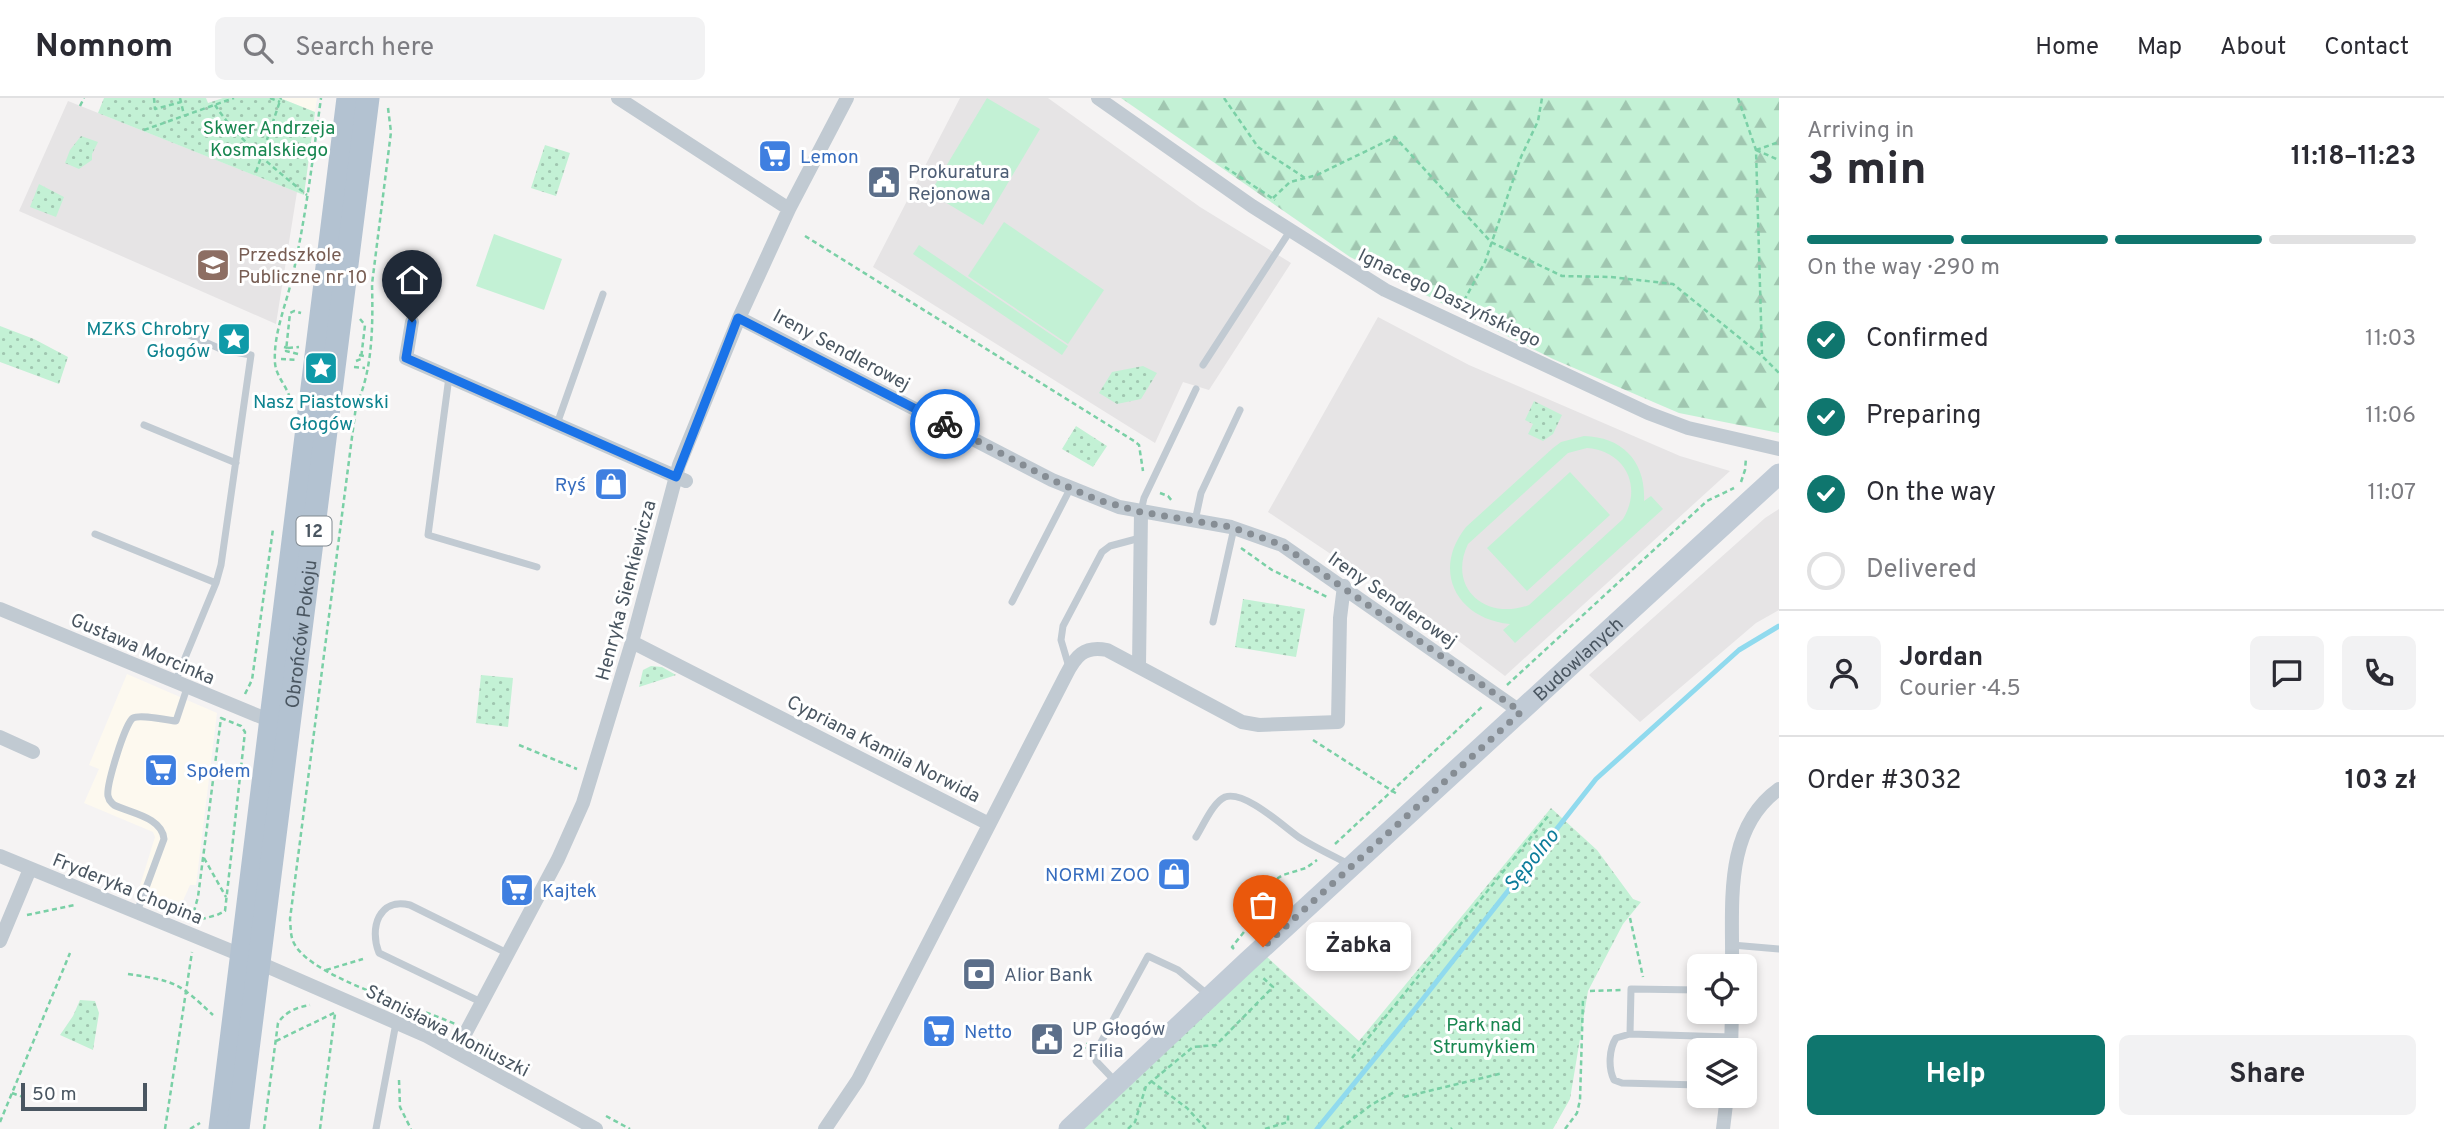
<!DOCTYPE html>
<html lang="en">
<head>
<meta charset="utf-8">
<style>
	:root { --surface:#fff; --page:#f2f2f3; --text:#2b2b33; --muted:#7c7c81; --line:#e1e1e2; --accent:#0f766e }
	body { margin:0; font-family:Overpass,sans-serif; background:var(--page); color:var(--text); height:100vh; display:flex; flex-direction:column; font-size:26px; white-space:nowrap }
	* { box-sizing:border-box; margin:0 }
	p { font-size:23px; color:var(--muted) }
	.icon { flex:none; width:38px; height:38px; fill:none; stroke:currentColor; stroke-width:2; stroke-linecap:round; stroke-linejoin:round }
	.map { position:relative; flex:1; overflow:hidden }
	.side { display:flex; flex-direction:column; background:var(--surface); width:665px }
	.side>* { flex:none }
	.tools { position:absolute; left:1687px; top:856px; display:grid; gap:14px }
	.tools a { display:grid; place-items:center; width:70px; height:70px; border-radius:10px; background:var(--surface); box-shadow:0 4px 10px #0003; font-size:35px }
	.scale { position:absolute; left:21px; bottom:18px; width:126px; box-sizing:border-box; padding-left:7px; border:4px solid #4a5661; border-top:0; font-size:19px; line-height:24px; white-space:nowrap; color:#4a5661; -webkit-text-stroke:5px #fff; paint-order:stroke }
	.pin { position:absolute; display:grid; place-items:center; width:60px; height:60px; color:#fff; margin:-72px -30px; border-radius:50% 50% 50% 0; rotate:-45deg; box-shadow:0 0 7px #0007 }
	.pin .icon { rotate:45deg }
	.courier { position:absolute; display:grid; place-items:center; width:70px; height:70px; margin:-35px; border:5px solid #1a73e8; border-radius:50%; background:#fff; color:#222; box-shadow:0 2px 9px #0007 }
	.bubble { position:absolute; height:49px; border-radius:10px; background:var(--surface); box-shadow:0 4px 10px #0003; font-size:23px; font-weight:700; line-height:49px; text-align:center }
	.headline em { font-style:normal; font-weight:700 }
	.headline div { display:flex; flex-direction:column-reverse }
	.headline { display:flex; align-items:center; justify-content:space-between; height:119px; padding:0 28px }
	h1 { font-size:46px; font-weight:700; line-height:52px }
	.bar { display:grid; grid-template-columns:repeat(4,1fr); gap:10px 7px; align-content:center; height:84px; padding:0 28px }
	.bar i { height:9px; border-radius:5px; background:var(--line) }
	.bar .on { background:var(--accent) }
	.bar p { grid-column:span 4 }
	.line { display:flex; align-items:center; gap:18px; padding:0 28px; border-top:2px solid var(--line) }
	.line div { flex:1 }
	.round { display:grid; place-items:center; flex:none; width:74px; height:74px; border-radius:10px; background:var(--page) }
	ol { padding:0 28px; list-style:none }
	li { display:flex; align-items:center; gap:21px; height:77px }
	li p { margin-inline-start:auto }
	li .icon { padding:7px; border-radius:50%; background:var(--accent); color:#fff; stroke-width:4 }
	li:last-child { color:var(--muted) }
	li i { width:38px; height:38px; border:4px solid var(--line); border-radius:50% }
	.primary-button { display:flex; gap:14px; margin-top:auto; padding:14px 28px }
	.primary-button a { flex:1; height:80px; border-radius:10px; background:var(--accent); color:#fff; font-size:28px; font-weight:700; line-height:80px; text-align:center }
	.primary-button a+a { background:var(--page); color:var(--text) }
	header { display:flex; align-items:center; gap:42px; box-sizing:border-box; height:98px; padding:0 35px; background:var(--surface); border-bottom:2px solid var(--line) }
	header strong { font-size:33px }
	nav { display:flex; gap:38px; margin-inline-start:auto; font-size:24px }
	.search { width:490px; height:63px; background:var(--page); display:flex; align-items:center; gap:18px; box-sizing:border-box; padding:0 24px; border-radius:10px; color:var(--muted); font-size:26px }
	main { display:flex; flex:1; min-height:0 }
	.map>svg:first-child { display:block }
	.commercial { fill:#fdf9ef }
	.education { fill:#e6e4e5 }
	.grass { fill:url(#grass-dots) }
	.forest { fill:url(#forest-firs) }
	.garden { fill:#c3f1d5; fill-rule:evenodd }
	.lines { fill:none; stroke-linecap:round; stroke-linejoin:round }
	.stream { stroke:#90daee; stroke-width:5 }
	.path { stroke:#7ad0a6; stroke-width:2.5; stroke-dasharray:5 3.5; stroke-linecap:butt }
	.lane { stroke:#c1cad2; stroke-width:7 }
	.street { stroke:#c1cad2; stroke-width:14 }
	.secondary { stroke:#c1cbd6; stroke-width:21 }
	.primary { stroke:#b3c2d1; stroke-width:23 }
	.path-bridge { stroke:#7ad0a6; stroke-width:2.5; stroke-dasharray:5 3.5; stroke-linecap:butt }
	.done { stroke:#868d94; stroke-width:7; stroke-dasharray:0 12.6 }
	.route { stroke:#1a73e8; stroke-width:9 }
	.labels { text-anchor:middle; stroke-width:6; stroke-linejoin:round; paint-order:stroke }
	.shield { fill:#fff; stroke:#808990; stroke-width:2 }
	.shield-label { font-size:18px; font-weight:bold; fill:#4a5661 }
	.park-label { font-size:19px; fill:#17864f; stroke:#fff }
	.shop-label { font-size:19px; fill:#366cbe; stroke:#fff; text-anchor:start }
	.service-label { font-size:19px; fill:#4e5e75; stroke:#fff; text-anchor:start }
	.education-label { font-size:19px; fill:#785e54; stroke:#fff; text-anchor:start }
	.street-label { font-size:19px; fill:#4a5661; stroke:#fff }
	.culture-label { font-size:19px; fill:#0d838f; stroke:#fff; text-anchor:end }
	.water-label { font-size:21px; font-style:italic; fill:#0c7c9b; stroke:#fff }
</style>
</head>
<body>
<header>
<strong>Nomnom</strong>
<div class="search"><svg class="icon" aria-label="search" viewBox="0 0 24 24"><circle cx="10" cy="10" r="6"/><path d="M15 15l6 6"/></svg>Search here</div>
<nav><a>Home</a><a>Map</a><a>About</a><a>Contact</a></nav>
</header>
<main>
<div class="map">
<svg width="1779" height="1031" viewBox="0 0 1779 1031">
	<defs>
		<pattern id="grass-dots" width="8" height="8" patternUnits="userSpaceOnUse" patternTransform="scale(1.75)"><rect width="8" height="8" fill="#c3f1d5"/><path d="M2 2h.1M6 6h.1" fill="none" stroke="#a0c6b0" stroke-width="1.8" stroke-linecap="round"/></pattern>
		<pattern id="forest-firs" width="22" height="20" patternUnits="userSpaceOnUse" patternTransform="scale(1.75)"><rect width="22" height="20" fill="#c3f1d5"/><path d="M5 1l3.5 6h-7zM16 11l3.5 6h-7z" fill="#a0c6b0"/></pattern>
	</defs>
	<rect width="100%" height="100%" fill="#f5f3f3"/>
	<path class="commercial" d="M280 0H317L315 14Z
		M127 576 217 615 196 787H190L178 814 134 797 138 794 155 739 153 734 84 705 99 671 89 667Z"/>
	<path class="education" d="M960 0H1048L1200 109 1291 165 1209 292 1183 284 1155 345 873 169Z
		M68 3 297 94 276 226 19 113Z
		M1378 219 1469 267 1680 358 1730 373 1505 578 1444 532 1268 414Z
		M1779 411V512L1756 525 1640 624 1589 577 1765 420Z"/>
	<path class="grass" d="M104 0H206L208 5 223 0H280L315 14 304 97 98 15Z
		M81 38 98 44 92 56V62L79 71 65 65 70 52Z
		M545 47 570 55 556 98 531 90Z
		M39 86 64 99 56 119 30 109Z
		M0 228 34 241 68 259 59 286 0 264Z
		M1143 268 1157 275 1141 301 1117 306 1099 295 1112 274Z
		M1534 303 1562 317 1553 336 1543 343 1528 336 1533 326 1525 322Z
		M1076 328 1107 348 1093 369 1062 351Z
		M1243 501 1305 511 1296 559 1235 549Z
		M651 568 662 569 676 577 639 589 643 572Z
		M481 577 513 580 508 629 476 625Z
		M1551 710 1597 752 1633 801 1641 804 1623 826 1588 893 1570 1001 1553 1031H1080L1266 858 1359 943Z
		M80 902 95 903 99 915 93 952 60 937 73 918Z"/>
	<path class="forest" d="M1121 0H1779V335L1679 315 1553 261 1350 159Z"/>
	<path class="garden" d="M987 0 1040 31 983 127 930 95Z
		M1004 124 1104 192 1068 246 968 178Z
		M494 136 562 161 544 212 476 188Z
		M919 147 1068 248 1062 257 913 156Z
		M1584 338C1623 339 1646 364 1644 403L1651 398 1663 411 1515 545 1503 532 1510 526C1457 521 1431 473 1466 429L1553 350 1561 344ZM1587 350C1625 353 1643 388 1623 421L1529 507C1486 523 1447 490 1468 446L1568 355Z
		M1570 374 1610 417 1527 493 1487 450Z"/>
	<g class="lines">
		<path class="stream" d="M1317 1031 1415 911 1596 681 1739 552 1779 528"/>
		<path class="path" d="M154 0 155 11 181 4
			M180 0 184 17
			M270 0 280 4
			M1224 0 1258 49 1305 80
			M1738 0 1756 52 1762 256
			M215 7C238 42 275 71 307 97
			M80 8 84 0
			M388 10 391 34 372 186C373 226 373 272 356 308L290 821C291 831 290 839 295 847 315 881 418 909 455 926
			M144 32 234 0
			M1756 52 1779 62
			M1756 52 1779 44
			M1225 69 1275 102
			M256 74 281 0
			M1273 100 1290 84 1317 77 1395 39 1491 144 1562 178 1611 179 1673 186 1762 258 1779 275
			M805 138 1134 343 1139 347 1143 373
			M1460 210 1485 164 1521 59 1538 23 1542 0
			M288 250 299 249
			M298 256 286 253 290 215 294 213 301 215
			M281 261 297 262
			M356 263 361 261 365 227 360 221
			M354 269 365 270
			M290 300C286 287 276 278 275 265 273 235 287 205 293 176 306 118 313 59 321 0
			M1741 384 1745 372 1746 360
			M1160 395 1168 398 1172 403
			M1241 450 1272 472 1329 500
			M1507 587 1707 403 1734 390
			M245 596 252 582 273 431
			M221 620 241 628 245 634 225 813 217 817 191 824 198 799Z
			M1313 642 1397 696
			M519 647 577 671
			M1335 746 1484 607
			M204 760 226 799
			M27 817 75 807
			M1630 820 1643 879
			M1234 851 1232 849 1267 805 1278 780 1283 777 1306 770 1317 762
			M326 872 363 861
			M128 876C175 883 178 884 213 917
			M1590 893 1621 892
			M477 942 490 954
			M276 943 336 914
			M1082 953 1088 945
			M1352 960 1549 717
			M399 982 400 1009 411 1031
			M1151 983 1187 1010 1206 1031
			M12 995 23 999
			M1404 999 1503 975
			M606 1018 630 1031
			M0 1024 70 855
			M165 1031 192 854
			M190 1031 200 1025
			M264 1031 278 925C285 914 297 909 310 907
			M320 1031 335 916
			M1128 1031 1135 1024 1146 988 1193 949 1216 947 1273 889 1261 878
			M1265 1031 1288 1024V1017
			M1340 1031 1371 1007 1396 993
			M1451 1031 1452 1030
			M1565 1031 1577 1015 1580 1002 1583 901"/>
		<path class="lane" d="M1203 267 1290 133
			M449 279 428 437 537 469
			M557 326 603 196
			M144 327 236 365
			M1141 413 1144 400 1196 291
			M1195 423 1201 395 1240 312
			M95 436 216 485
			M1012 504 1070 391
			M1213 524 1234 430
			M1069 569 1061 542 1063 528 1102 454 1110 448 1140 440
			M175 584 216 485 221 467 251 257 223 252 180 233
			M1196 739C1203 728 1213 704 1225 699 1245 692 1284 729 1300 740 1316 750 1333 758 1349 766
			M137 814 164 741C162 719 130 715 114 707 110 703 109 703 108 698 106 688 125 625 133 620 140 616 167 622 176 623L187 590
			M1732 847 1779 851
			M481 904 379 855C369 830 379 799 410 807L507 855
			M1630 936 1631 891 1699 892
			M1115 983 1096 963 1100 946 1148 858 1178 872 1207 896
			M1699 987 1622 985 1614 982C1608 970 1609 951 1616 940L1630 936 1731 939
			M376 1031 396 925"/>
		<path class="street" d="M618 0 789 111
			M1098 0 1252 108 1385 192 1648 315 1688 330 1779 351
			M739 220 1052 382 1119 409 1231 429 1282 447 1521 614
			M412 224 406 260 686 383
			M0 511 271 623
			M632 544 989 726
			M1139 568 1141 414
			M0 639 33 654
			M0 758 241 857 427 938 596 1031
			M0 843 30 771
			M1732 868C1733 807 1723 731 1779 691
			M1731 952 1732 914
			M456 953 558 761 583 705 632 544 679 367 739 220 789 111 847 0
			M825 1031 858 982 1066 577C1075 559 1084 547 1107 552L1242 624 1259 627 1338 624 1340 520 1344 488
			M1723 1031 1727 998"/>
		<path class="secondary" id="s1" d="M1069 1031 1247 864 1779 376"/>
		<g class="primary">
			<path d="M220 1031 348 0"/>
			<path id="s2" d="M238 1031 368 0"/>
		</g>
		<path class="path-bridge" d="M284 249 288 250
			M359 257 364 258"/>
	</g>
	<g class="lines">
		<path class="done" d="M945 326 1052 382 1098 402 1141 414 1231 429 1282 447 1521 614 1263 849"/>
		<path class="route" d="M412 224 406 260 676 379 738 220 945 326"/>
	</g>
	<defs>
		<g id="supermarket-square" transform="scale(1.75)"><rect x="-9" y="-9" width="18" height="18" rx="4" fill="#3f7fe0" stroke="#fff"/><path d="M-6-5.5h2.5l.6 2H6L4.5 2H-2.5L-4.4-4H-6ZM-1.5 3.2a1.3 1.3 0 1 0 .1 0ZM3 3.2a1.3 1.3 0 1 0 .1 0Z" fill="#fff"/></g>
		<g id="civic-square" transform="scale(1.75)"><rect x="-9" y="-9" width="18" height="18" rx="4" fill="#5c6f8a" stroke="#fff"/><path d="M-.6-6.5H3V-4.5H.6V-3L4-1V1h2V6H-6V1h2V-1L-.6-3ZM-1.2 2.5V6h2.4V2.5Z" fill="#fff"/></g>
		<g id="school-square" transform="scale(1.75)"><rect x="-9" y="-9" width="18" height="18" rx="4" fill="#8d6e63" stroke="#fff"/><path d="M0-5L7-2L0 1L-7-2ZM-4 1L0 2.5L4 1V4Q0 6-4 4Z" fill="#fff"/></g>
		<g id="sight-square" transform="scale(1.75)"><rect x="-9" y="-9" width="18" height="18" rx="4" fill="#0f9aa8" stroke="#fff"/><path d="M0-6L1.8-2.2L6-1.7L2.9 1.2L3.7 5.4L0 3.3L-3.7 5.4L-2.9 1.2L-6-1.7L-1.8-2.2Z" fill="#fff"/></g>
		<g id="shop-square" transform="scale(1.75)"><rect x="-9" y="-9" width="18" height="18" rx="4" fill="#3f7fe0" stroke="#fff"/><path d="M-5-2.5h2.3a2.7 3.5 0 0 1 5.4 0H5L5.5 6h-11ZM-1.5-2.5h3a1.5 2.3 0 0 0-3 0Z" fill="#fff"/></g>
		<g id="bank-square" transform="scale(1.75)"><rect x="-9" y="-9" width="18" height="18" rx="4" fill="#5c6f8a" stroke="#fff"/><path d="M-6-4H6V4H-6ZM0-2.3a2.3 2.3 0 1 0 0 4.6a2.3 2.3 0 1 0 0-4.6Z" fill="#fff"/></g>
	</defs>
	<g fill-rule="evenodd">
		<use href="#supermarket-square" x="775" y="58"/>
		<use href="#civic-square" x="884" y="84"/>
		<use href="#school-square" x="213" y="167"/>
		<use href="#sight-square" x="234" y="241"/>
		<use href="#sight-square" x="321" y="270"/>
		<use href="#shop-square" x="611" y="386"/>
		<use href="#supermarket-square" x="161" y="672"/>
		<use href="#shop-square" x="1174" y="776"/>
		<use href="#supermarket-square" x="517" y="792"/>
		<use href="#bank-square" x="979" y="876"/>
		<use href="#supermarket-square" x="939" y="933"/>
		<use href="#civic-square" x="1047" y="941"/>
	</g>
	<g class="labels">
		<rect class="shield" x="296.5" y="418.5" width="35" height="29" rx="5"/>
		<g class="shield-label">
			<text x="314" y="439">12</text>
		</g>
		<g class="park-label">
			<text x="269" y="36">Skwer Andrzeja<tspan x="269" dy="22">Kosmalskiego</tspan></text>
			<text x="1484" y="933">Park nad<tspan x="1484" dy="22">Strumykiem</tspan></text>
		</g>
		<g class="shop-label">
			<text x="800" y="65">Lemon</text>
			<text x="586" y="393" text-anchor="end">Ryś</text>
			<text x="186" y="679">Społem</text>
			<text x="1150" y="783" text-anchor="end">NORMI ZOO</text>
			<text x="542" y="799">Kajtek</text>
			<text x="964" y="940">Netto</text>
		</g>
		<g class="service-label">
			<text x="908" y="80">Prokuratura<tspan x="908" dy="22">Rejonowa</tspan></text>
			<text x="1004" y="883">Alior Bank</text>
			<text x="1072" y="937">UP Głogów<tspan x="1072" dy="22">2 Filia</tspan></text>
		</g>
		<g class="education-label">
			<text x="238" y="163">Przedszkole<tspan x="238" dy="22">Publiczne nr 10</tspan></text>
		</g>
		<g class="street-label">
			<text transform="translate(1450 199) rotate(26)" y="7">Ignacego Daszyńskiego</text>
			<text transform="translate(842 251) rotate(28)" y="7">Ireny Sendlerowej</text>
			<text transform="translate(625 492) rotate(-75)" y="7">Henryka Sienkiewicza</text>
			<text transform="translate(1393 501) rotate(35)" y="7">Ireny Sendlerowej</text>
			<text dy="7" stroke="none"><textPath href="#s2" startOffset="499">Obrońców Pokoju</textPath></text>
			<text transform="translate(143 550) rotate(23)" y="7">Gustawa Morcinka</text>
			<text dy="7" stroke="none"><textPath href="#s1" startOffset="693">Budowlanych</textPath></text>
			<text transform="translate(884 650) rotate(27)" y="7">Cypriana Kamila Norwida</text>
			<text transform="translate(128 790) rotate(22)" y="7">Fryderyka Chopina</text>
			<text transform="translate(448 932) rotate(27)" y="7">Stanisława Moniuszki</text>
		</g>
		<g class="culture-label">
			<text x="210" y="237">MZKS Chrobry<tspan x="210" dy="22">Głogów</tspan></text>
			<text x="321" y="310" text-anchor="middle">Nasz Piastowski<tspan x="321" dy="22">Głogów</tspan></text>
		</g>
		<g class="water-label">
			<text transform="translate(1531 762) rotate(-51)" y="7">Sępolno</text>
		</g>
	</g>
</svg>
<div class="tools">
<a><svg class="icon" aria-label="locate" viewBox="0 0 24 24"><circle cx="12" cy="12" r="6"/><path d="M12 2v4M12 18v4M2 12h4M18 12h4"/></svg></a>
<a><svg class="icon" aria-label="layers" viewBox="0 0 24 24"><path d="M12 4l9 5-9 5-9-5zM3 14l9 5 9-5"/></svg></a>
</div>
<div class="scale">50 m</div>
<div class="pin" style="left:1263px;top:849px;background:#ea580c"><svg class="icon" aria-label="bag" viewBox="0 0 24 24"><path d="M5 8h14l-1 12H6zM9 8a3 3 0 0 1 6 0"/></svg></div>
<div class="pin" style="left:412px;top:224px;background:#1f2937"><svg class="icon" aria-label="home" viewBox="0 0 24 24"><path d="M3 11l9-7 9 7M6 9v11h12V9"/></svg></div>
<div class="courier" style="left:945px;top:326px"><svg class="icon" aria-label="bike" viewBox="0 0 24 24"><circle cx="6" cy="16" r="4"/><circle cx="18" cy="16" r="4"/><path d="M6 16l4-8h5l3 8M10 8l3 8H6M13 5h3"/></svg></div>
<div class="bubble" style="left:1306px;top:824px;width:105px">Żabka</div>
</div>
<section class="side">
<div class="headline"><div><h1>3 min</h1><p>Arriving in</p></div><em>11:18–11:23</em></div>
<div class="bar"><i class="on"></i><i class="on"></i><i class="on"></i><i></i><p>On the way · 290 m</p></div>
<ol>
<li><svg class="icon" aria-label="check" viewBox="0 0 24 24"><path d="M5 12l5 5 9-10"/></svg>Confirmed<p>11:03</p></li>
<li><svg class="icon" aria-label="check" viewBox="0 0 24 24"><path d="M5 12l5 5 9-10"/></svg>Preparing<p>11:06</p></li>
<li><svg class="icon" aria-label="check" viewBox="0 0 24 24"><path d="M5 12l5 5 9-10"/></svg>On the way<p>11:07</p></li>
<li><i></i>Delivered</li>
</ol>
<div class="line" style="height:126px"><a class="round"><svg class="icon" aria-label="person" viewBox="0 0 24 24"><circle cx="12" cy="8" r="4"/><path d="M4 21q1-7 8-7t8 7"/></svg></a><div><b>Jordan</b><p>Courier · 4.5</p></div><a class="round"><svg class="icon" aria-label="chat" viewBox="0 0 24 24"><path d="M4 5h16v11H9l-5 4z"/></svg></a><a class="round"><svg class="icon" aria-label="phone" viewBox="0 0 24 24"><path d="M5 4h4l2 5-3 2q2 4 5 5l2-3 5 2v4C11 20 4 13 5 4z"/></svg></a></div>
<div class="line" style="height:91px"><div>Order #3032</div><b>103 zł</b></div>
<div class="primary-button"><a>Help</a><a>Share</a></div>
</section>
</main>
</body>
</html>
